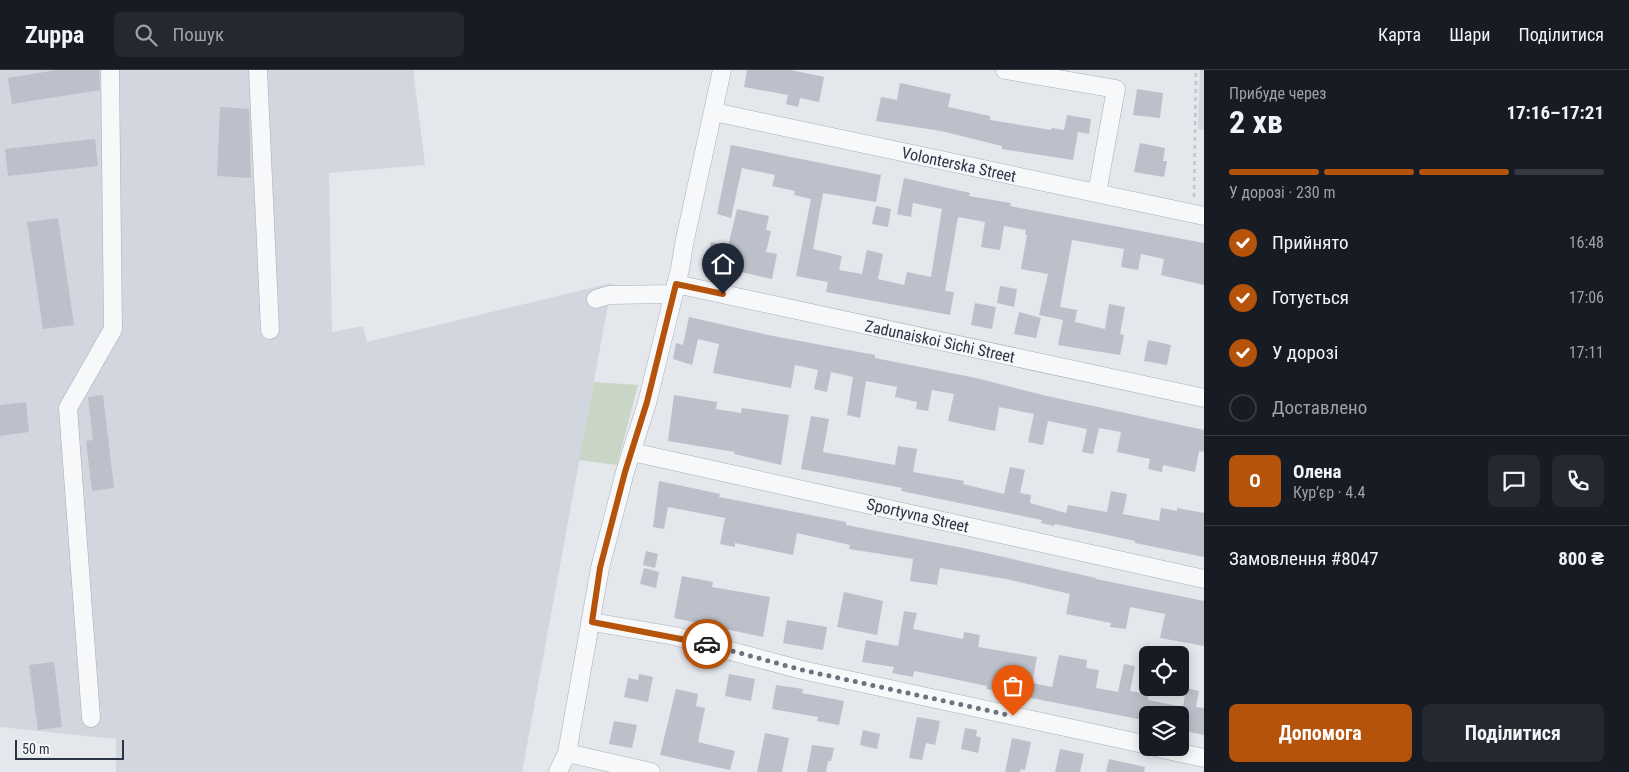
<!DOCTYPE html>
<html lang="uk">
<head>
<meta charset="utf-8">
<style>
	:root { --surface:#171b24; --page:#242831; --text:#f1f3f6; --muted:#9ea1a6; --line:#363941; --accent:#b45309 }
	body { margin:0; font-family:"Roboto Condensed",sans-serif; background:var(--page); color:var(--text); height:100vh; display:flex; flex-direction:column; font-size:19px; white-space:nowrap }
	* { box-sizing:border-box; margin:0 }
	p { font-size:16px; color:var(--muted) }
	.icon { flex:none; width:28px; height:28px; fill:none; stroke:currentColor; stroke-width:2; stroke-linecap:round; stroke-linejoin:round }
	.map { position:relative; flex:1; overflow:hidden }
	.sheet { display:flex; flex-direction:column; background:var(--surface); width:425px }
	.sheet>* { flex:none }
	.tools { position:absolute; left:1139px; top:576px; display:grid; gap:10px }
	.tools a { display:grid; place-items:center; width:50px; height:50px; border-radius:8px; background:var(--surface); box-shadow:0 2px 12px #0003; font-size:25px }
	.scale { position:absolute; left:15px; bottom:12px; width:109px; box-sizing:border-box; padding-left:5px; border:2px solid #2b3445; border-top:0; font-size:14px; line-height:18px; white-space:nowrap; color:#2b3445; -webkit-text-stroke:4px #f4f6f9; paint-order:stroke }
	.pin { position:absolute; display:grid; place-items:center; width:42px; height:42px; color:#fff; margin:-51px -21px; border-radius:50% 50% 50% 0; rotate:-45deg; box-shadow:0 0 5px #0007 }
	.pin .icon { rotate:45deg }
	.courier { position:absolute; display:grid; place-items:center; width:50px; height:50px; margin:-25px; border:4px solid #b45309; border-radius:50%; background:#fff; color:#222; box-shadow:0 1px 6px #0007 }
	.headline em { font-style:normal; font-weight:700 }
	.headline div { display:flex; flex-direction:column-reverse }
	.headline { display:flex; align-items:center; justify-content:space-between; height:85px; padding:0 25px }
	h1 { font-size:32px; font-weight:700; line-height:38px }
	.bar { display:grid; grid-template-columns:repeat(4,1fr); gap:8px 5px; align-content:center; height:60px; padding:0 25px }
	.bar i { height:6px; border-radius:4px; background:var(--line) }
	.bar .active { background:var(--accent) }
	.bar p { grid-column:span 4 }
	.line { display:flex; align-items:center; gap:12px; padding:0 25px; border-top:1px solid var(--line) }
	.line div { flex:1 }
	.round { display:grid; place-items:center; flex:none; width:52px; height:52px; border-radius:8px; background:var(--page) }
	ol { padding:0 25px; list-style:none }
	li { display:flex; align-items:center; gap:15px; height:55px }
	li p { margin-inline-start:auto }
	li .icon { padding:5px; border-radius:50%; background:var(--accent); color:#fff; stroke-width:4 }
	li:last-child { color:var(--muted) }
	li i { width:28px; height:28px; border:2px solid var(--line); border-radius:50% }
	.primary-button { display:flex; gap:10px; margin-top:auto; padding:10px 25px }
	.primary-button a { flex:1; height:58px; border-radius:8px; background:var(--accent); color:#fff; font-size:20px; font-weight:700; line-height:58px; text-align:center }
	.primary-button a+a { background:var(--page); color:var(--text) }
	header { display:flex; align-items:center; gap:30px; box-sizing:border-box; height:70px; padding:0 25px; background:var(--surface); border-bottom:1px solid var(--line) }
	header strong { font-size:24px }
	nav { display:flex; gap:28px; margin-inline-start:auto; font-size:18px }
	.search { width:350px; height:45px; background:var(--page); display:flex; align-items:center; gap:12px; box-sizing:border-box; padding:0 18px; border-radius:8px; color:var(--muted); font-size:19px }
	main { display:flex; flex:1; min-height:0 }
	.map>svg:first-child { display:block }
	.built { fill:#d2d6de }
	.green { fill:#c9d6c5 }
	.building { fill:#bbc0ca }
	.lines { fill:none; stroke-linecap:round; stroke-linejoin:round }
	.minor-casing { stroke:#a9aeb7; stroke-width:19 }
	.path { stroke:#c2c5cb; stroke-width:2.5; stroke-dasharray:4 4; stroke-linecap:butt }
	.minor { stroke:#f7f8fa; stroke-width:18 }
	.done { stroke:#6c737f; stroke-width:5; stroke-dasharray:0 9 }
	.route { stroke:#b45309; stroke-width:6 }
	.labels { text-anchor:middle; stroke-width:4; stroke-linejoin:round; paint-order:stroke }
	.street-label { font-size:16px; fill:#2b3445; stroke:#f4f6f9 }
</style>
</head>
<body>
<header>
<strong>Zuppa</strong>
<div class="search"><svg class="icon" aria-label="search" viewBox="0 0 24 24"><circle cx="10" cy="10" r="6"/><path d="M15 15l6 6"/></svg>Пошук</div>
<nav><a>Карта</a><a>Шари</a><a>Поділитися</a></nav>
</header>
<main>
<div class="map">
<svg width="1204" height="702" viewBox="0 0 1204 702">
	<rect width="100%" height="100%" fill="#e4e7ec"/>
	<path class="built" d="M0 0H413L425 95 329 103 332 262 363 256 367 272 612 213 522 702H116V669L0 657Z
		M1200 0H1204V60L1198 59Z"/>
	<path class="green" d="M594 312 638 315 617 395 579 390Z"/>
	<path class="building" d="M57 0H99L100 20 12 34 8 8Z
		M747 0H791L824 7 819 32 800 28 798 37 786 34 788 25 744 17Z
		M900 13 951 24 948 37 990 46V50L1051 60 1052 58 1064 60 1067 45 1091 49 1089 64 1078 62 1073 90 1002 79V76L941 61 876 51 881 27 897 30Z
		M1137 19 1163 23 1160 48 1133 45Z
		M220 37 249 39 251 108 217 106Z
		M95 69 98 96 8 106 5 79Z
		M1140 73 1165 78 1163 91H1167L1164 107 1134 102Z
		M731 75 881 105 876 132 823 123 813 179 842 186 839 200 862 204 867 180 883 184 878 209 904 215 907 202 931 207 942 139 913 133 911 147 897 144 904 108 970 123 969 126 1011 133 1010 136 1204 173V215L1161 205 1164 189 1141 184 1138 200 1121 197 1124 179 1072 170 1060 237 1077 240 1075 252 1105 259 1109 234 1125 237 1120 264 1124 265 1120 285 1058 275 1063 250 1039 245 1048 204 1021 199 1027 165H1025L1026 160 1004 156 1000 180 981 177 985 152 958 147 945 221 954 222 950 245 826 222 828 212 796 206 811 129 794 125 795 121 772 116 775 105 742 98 731 148 717 144Z
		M876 136 891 139 888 157 872 154Z
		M737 139 769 146 766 160 771 161 766 182 777 184 772 209 706 194 711 172 728 176Z
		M58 148 74 255 43 259 27 152Z
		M1000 216 1017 219 1014 237 997 233Z
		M975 233 996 237 992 259 971 255Z
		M1019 242 1041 248 1036 268 1014 264Z
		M689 247 773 266 875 285V288L976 308 1047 326 1204 360V382L1199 381 1195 402 1163 395 1162 402 1148 399 1150 389 1117 382 1121 362 1099 358 1093 384 1082 382 1087 359 1048 351 1043 375 1028 372 1034 344 999 337 995 361 948 351 954 324 932 320 928 341 916 339 917 332 895 327 897 317 866 311 860 348 847 345 853 307 831 302 827 322 814 319 818 300 795 295 791 318 713 303 719 274 698 269 692 295 673 289 676 273 683 275Z
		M1148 270 1171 275 1167 295 1144 291Z
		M103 325 114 418 92 421 86 371 93 370 88 327Z
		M674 325 717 332 716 339 741 343 742 338 789 345 781 395 734 384 735 382 668 371Z
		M26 332 29 362 0 366V335Z
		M811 346 829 349 823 382 895 395 898 376 917 379 913 402 964 411 963 414 1004 424 1010 397 1025 400 1020 423 1031 425 1030 433 1066 443 1068 435 1107 442 1111 421 1127 424 1123 444 1159 451 1161 438 1177 441V438L1204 443V487L1135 473V471L1103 464 1055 454 1054 456 1041 453 1042 450 901 421 902 418 801 399Z
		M659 411 720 424 719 427 846 452V455L968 479 1096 508V509L1204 531V576L1160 568 1165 544 1130 537 1126 559 1110 557 1111 553 1066 544 1070 524 1006 509 940 498 937 515 910 511 913 489 849 479 850 475 819 468 797 463 793 485 735 473V477L720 474 725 448 668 437 664 459 653 457Z
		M646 481 658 484 655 498 643 495Z
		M644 498 659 502 656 518 640 514Z
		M682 506 713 512 712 517 770 527 763 567 674 548Z
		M844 522 883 531 877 565 837 557Z
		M904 541 917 543 913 559 963 569 964 562 980 565 978 577 1037 587 1032 613 1052 617 1059 585 1087 590 1086 598 1099 600 1096 618 1118 622 1124 594 1135 596 1130 621 1148 624V630L1183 637 1186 618 1199 621 1196 637 1204 638V665L1180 660V645H1148V651L986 619 987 616 944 607 914 601 913 607 892 603 894 597 862 592 866 570 898 576Z
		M787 550 827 557 823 580 783 573Z
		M54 592 62 657 38 660 29 595Z
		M639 604 653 607 648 632 624 627 628 608 638 610Z
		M729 604 755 609 751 631 725 626Z
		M776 615 803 619 802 623 844 631 839 655 817 651 818 647 772 639Z
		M676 619 698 624 696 636 705 638 698 672 735 681 730 700 660 685Z
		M917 647 940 651 935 675 926 673 922 690 909 688Z
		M614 651 637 655 632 678 609 674Z
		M965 658 977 660 976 666 981 668 978 683 961 679Z
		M863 660 880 664 877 679 860 675Z
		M765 663 789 668 782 702H757Z
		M1012 668 1031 672 1025 700 1021 699 1020 702H1005Z
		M812 675 834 678 831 691H828L826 702H807Z
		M1060 679 1084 684 1080 702H1055Z
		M1109 689 1145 697 1144 702H1106Z"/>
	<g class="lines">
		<g class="minor-casing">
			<path id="minor" d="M258 0 270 260
				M1005 0 1116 19 1097 123
				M714 42 1204 146
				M676 214 1204 328
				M596 229 609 225 673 224
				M632 382 1204 509
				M592 552 675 566 802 600 1148 675
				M91 648 68 338 113 259 110 0
				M1158 678 1204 688
				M567 683 651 702
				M558 702 567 683 600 498 625 402 647 333 680 199 684 174 722 0"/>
		</g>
		<path class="path" d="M1194 127 1196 0"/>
		<use href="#minor" class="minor"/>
	</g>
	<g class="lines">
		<path class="done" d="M707 574 802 600 1013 646"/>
		<path class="route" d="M707 574 592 552 600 498 625 402 647 332 676 214 723 224"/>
	</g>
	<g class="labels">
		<g class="street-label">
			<text transform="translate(959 94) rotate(12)" y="6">Volonterska Street</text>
			<text transform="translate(940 271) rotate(12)" y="6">Zadunaiskoi Sichi Street</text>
			<text transform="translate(918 445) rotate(13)" y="6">Sportyvna Street</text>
		</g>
	</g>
</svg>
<div class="tools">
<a><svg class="icon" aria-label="locate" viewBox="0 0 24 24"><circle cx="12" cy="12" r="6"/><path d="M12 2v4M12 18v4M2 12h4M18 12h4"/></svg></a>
<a><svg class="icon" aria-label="layers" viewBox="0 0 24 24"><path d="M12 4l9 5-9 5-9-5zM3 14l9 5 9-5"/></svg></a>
</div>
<div class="scale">50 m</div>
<div class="pin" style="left:1013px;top:646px;background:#ea580c"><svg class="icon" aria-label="bag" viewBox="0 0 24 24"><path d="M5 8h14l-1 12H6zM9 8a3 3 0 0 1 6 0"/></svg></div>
<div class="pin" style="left:723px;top:224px;background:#1f2937"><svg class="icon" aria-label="home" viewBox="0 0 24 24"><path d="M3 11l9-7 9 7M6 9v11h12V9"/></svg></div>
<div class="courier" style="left:707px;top:574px"><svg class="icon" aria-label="car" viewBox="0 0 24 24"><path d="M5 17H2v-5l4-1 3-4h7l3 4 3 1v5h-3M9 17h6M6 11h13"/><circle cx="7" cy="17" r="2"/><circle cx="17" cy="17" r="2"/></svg></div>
</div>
<section class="sheet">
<div class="headline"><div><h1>2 хв</h1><p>Прибуде через</p></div><em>17:16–17:21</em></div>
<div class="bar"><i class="active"></i><i class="active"></i><i class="active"></i><i></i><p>У дорозі · 230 m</p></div>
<ol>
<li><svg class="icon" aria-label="check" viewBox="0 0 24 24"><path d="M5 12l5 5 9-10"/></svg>Прийнято<p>16:48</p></li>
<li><svg class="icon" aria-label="check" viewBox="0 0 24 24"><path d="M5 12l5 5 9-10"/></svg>Готується<p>17:06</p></li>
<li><svg class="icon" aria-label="check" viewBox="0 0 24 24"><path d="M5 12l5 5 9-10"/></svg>У дорозі<p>17:11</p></li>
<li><i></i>Доставлено</li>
</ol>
<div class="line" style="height:90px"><b class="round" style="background:var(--accent);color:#fff">О</b><div><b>Олена</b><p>Кур’єр · 4.4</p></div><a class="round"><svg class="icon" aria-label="chat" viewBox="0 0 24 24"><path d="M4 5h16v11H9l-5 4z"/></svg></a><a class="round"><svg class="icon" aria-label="phone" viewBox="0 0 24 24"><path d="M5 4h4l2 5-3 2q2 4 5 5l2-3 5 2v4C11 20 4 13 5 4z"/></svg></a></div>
<div class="line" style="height:65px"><div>Замовлення #8047</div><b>800 ₴</b></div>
<div class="primary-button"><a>Допомога</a><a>Поділитися</a></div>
</section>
</main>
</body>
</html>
